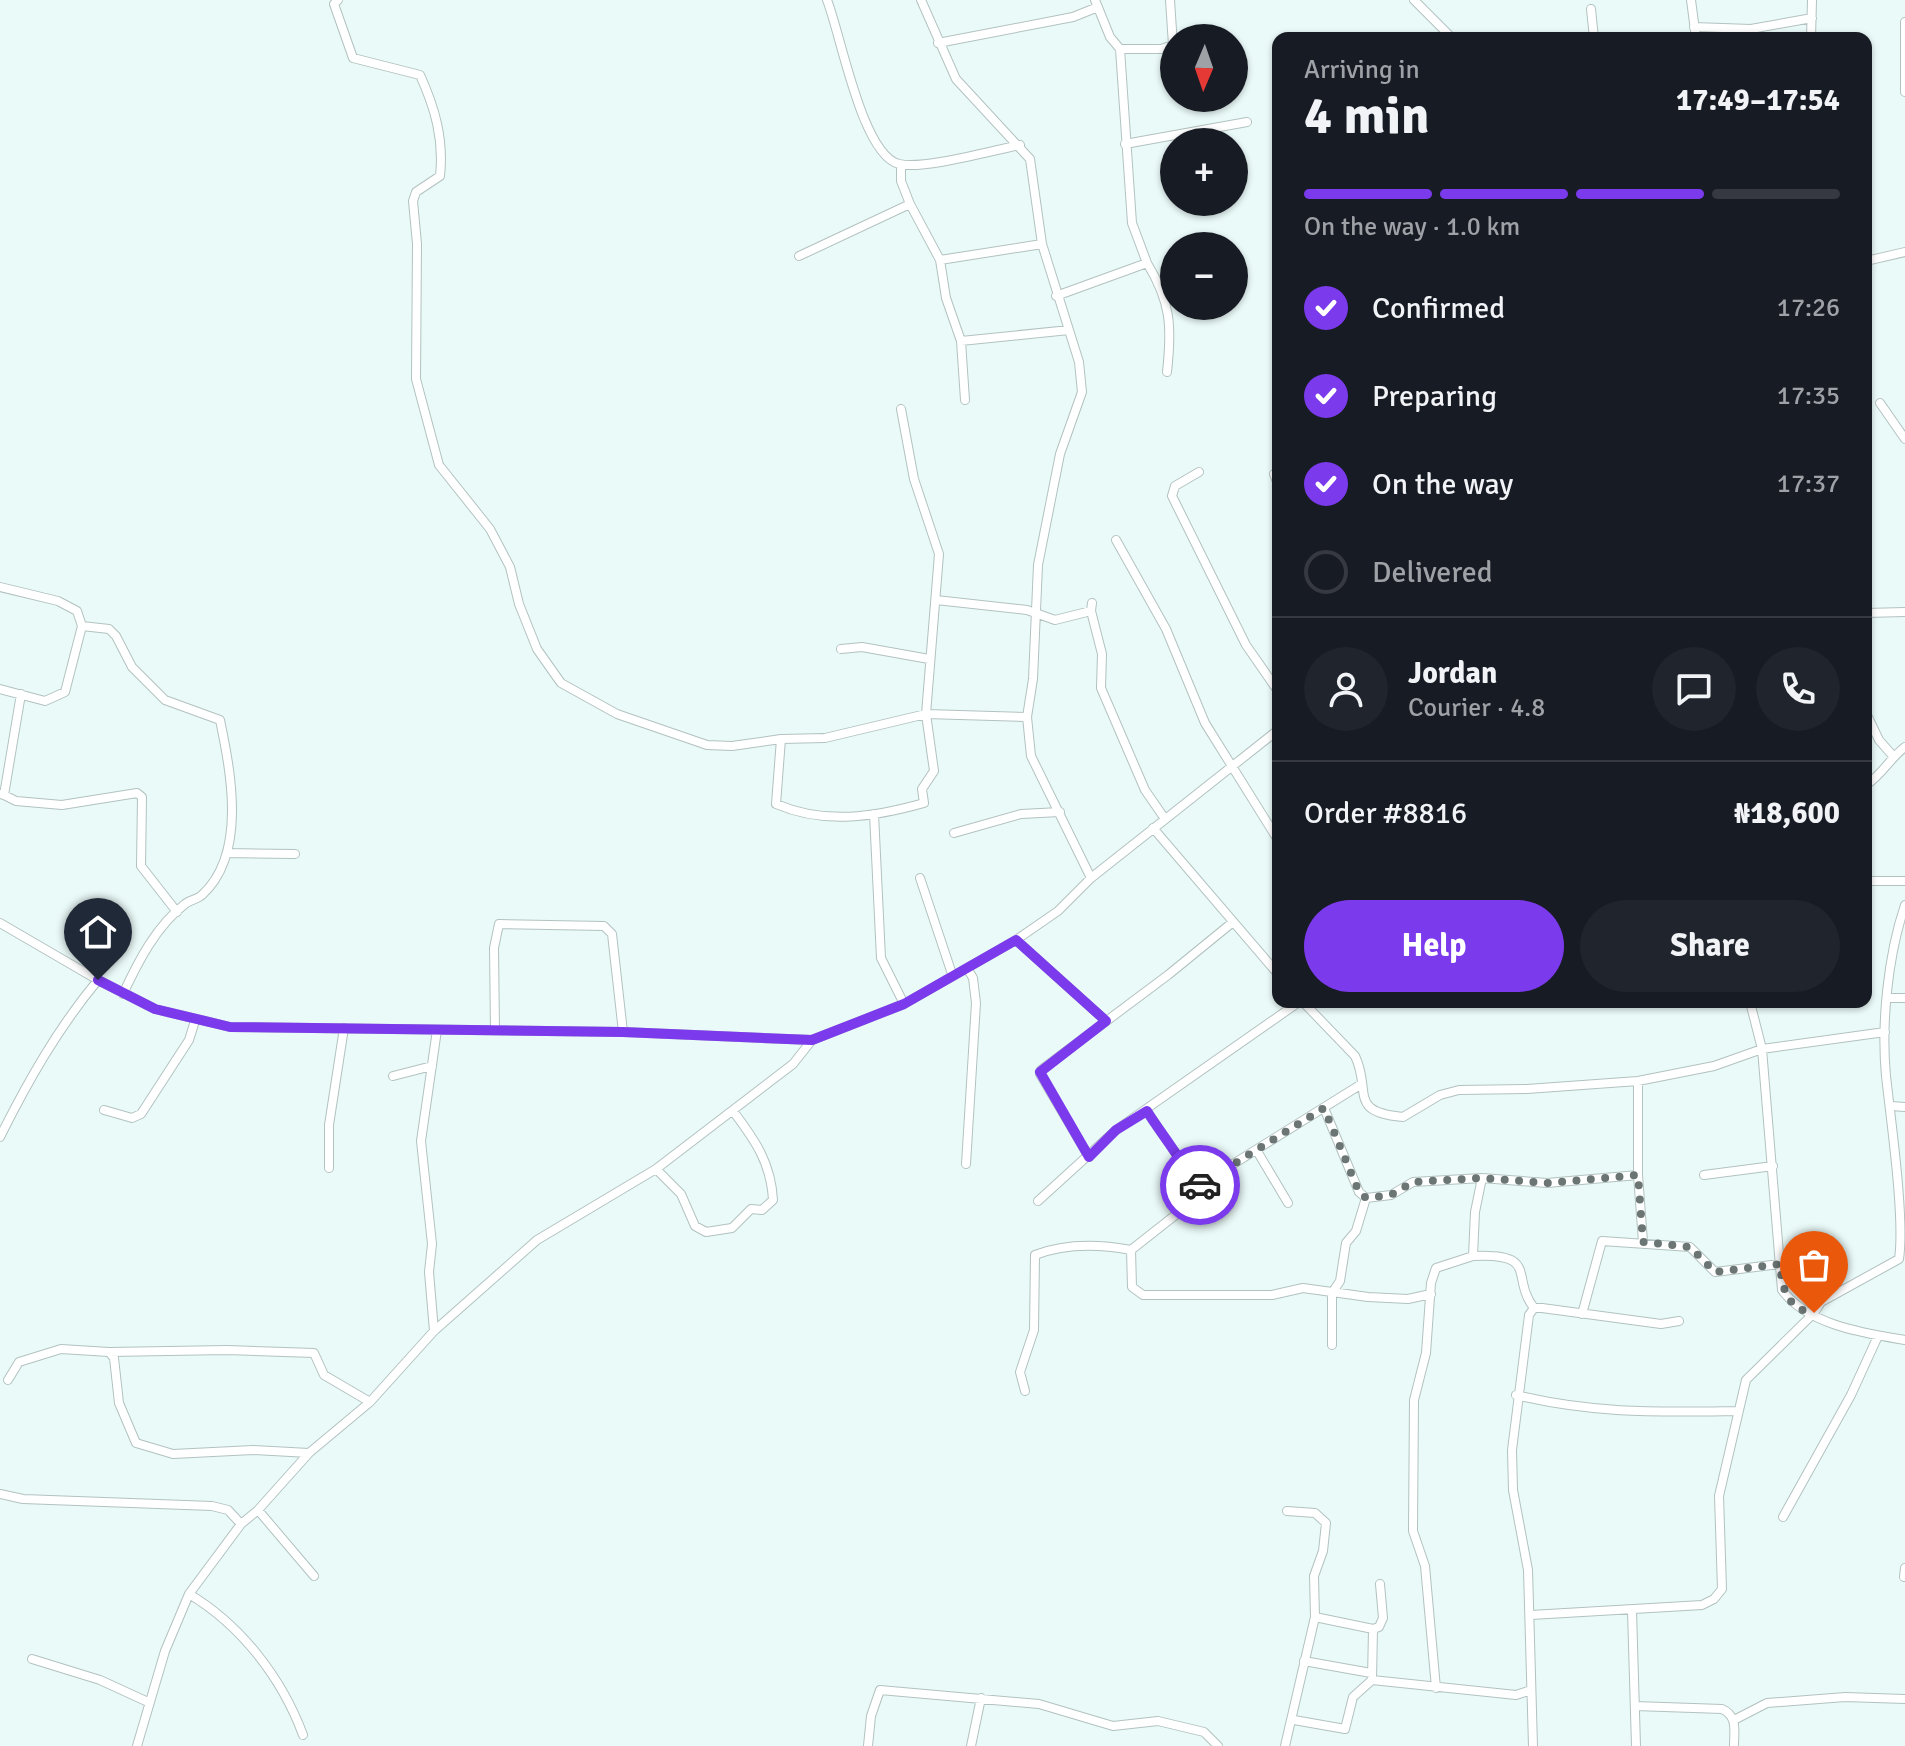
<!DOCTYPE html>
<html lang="en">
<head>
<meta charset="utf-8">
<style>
	:root { --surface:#171b24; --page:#20242c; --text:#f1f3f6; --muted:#9ea1a6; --line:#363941; --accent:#7c3aed }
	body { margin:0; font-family:Signika,sans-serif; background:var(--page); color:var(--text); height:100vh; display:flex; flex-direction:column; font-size:30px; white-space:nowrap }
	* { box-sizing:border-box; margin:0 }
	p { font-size:26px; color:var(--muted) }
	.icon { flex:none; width:44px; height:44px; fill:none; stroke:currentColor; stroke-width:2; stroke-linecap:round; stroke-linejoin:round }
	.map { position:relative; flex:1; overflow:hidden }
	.sheet { position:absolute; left:1272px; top:32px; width:600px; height:976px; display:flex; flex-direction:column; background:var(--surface); border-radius:16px; box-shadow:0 2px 6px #0004 }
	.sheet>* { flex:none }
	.needle { width:52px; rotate:182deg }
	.tools { position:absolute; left:1160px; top:24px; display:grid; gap:16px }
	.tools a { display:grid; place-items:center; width:88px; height:88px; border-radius:50%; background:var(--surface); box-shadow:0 2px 6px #0004; font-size:40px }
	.pin { position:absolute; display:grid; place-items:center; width:68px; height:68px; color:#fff; margin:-82px -34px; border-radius:50% 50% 50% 0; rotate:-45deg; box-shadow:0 0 8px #0007 }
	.pin .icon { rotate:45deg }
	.courier { position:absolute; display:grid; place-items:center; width:80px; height:80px; margin:-40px; border:6px solid #7c3aed; border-radius:50%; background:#fff; color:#222; box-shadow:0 2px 10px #0007 }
	.headline em { font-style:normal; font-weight:700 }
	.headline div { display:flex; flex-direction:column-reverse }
	.headline { display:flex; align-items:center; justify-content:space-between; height:136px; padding:0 32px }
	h1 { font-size:52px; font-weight:700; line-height:60px }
	.bar { display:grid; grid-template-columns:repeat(4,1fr); gap:12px 8px; align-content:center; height:96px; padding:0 32px }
	.bar i { height:10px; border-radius:6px; background:var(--line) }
	.bar .selected { background:var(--accent) }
	.bar p { grid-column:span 4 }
	.line { display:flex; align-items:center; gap:20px; padding:0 32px; border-top:2px solid var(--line) }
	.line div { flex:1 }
	.round { display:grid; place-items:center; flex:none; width:84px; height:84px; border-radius:42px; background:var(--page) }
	ol { padding:0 32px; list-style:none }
	li { display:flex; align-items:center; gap:24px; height:88px }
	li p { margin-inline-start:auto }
	li .icon { padding:8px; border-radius:50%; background:var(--accent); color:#fff; stroke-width:4 }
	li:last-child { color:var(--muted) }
	li i { width:44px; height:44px; border:4px solid var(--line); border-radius:50% }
	.action { display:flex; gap:16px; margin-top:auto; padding:16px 32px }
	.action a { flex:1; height:92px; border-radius:48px; background:var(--accent); color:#fff; font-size:32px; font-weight:700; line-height:92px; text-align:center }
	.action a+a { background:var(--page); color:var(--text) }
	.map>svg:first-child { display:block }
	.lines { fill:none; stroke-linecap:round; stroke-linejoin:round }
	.street-casing { stroke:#b2c2c0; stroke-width:10 }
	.street { stroke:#fff; stroke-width:8 }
	.done { stroke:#6b7574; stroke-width:8; stroke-dasharray:0 14.4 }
	.route { stroke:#7c3aed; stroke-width:10 }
</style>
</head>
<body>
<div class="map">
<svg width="1905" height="1746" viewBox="0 0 1905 1746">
	<rect width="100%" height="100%" fill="#eafaf8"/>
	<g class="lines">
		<g class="street-casing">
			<path id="street" d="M338 0 334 4 353 58 420 75C435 108 444 139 440 176L416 192 413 201 417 244 416 379 439 465 490 529 510 567 519 604 537 649 561 683 617 714 707 745 732 746 781 739 825 738 926 714 1027 717
				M827 0C841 35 862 155 899 164 923 170 994 150 1020 145
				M921 0 956 79 1030 159 1042 244 1079 362 1082 392 1060 454 1038 565 1033 679 1027 717 1031 756 1091 878
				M1095 0 1110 37 1120 49 1132 223 1147 263
				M1414 0 1452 38
				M1691 0 1696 38
				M1591 9 1594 38
				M1905 22V92
				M1694 27 1751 29 1812 18
				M1811 38 1812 0
				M938 43 1073 17 1098 7
				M1120 49H1161L1173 45 1170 0
				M1125 144 1247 122
				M901 165V181L910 204 940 260 946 298 961 341 965 400
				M799 256 910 204
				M940 260 1042 244
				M1866 261 1905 252
				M1056 296 1147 263C1171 302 1172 327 1167 372
				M961 341 1069 330
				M1880 403 1905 439
				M1199 472 1175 486 1172 496 1246 645 1278 691
				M1274 474 1278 484
				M1116 540 1166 629 1205 723 1278 840
				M0 587 58 601 77 611 82 626 65 692 45 701 0 689
				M936 600 1027 610 1055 620 1091 611
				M1092 603 1091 611 1102 654 1101 688 1145 790 1165 819
				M1866 613 1905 612
				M82 626 109 629 116 636 132 667 165 700 220 720C231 773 247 854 202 895 198 899 190 900 185 904 156 926 138 962 123 994
				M841 649 862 647 929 659
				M1866 713 1879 740 1893 756
				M781 739 776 804C825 825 874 817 924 803L922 789 934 771 926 714 939 554 914 479 901 409
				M1866 785C1883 774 1889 759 1905 747
				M0 794 4 795 21 694
				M4 795 16 801 62 805 137 793 142 797 141 866 177 912
				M874 814 881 958 904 1004
				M1153 828 1278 974
				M954 833 1021 814 1060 812
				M228 853 295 854
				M920 878 952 974
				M1866 881H1905
				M0 923 98 980 155 1009 230 1027 623 1032 812 1040 904 1004 1016 940 1058 911 1091 878 1278 730
				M1016 940 1106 1021
				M1889 998H1905
				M1303 1002 1355 1056C1372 1091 1347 1112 1403 1117L1440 1095 1459 1090 1527 1089 1638 1081 1714 1066 1762 1049 1885 1032
				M1750 1002 1762 1049 1782 1290C1808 1325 1863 1333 1905 1340
				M495 1030 494 948 499 924 604 926 612 934 623 1032
				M393 1076 432 1066
				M1638 1081V1175L1643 1242
				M1891 1106 1905 1107
				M1324 1108 1359 1192 1366 1198 1391 1195 1413 1182 1482 1178 1547 1183 1638 1175
				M104 1110 132 1118 141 1114 189 1040 195 1021
				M1147 1111C1158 1130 1193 1172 1193 1189
				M0 1137C28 1081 58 1028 98 980
				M1257 1151 1288 1203
				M1089 1157 1040 1074 1041 1070 1168 975 1233 922
				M966 1164 976 1003 973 978 967 968
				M329 1168V1125L344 1028
				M656 1169 681 1194 695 1226 706 1232 732 1228 751 1209 762 1210 773 1200C771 1163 755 1140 733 1111
				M1704 1175 1773 1166
				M1038 1201 1116 1130 1299 1002
				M1131 1250 1132 1287 1143 1295H1272L1303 1288 1368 1297 1408 1299 1431 1294
				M1473 1256C1540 1253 1510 1277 1534 1308
				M1582 1314 1602 1241 1690 1247 1715 1272 1780 1264
				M434 1331 429 1272 432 1244 421 1141 437 1030
				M1332 1345V1293L1340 1281 1346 1243 1356 1231 1366 1198
				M109 1352 227 1350 314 1353 324 1375 370 1402
				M8 1380 19 1362 61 1349 109 1352 114 1358 119 1403 136 1443 173 1454 253 1450 309 1453
				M1025 1391 1020 1372 1034 1330 1035 1255C1066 1243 1099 1244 1131 1250L1178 1213 1193 1189 1360 1085
				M1516 1395C1596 1414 1656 1412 1737 1411
				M0 1494 23 1499 212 1506 228 1510 241 1524
				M258 1510 314 1576
				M1783 1517 1851 1395 1878 1336
				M1904 1577 1905 1568
				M1380 1584 1383 1618 1379 1627 1373 1629 1372 1680 1516 1695 1531 1690
				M189 1594C241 1625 282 1678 303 1735
				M1632 1611 1636 1746
				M1531 1615 1702 1605 1714 1599 1722 1589 1719 1496 1746 1380 1814 1313 1821 1302 1899 1259C1905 1218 1891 1122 1886 1076 1881 1023 1888 955 1905 905
				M1315 1617 1373 1629
				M32 1659 100 1680 148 1702
				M1304 1661 1371 1673
				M1436 1688 1425 1566 1413 1531 1414 1400 1426 1353 1431 1283 1436 1268 1473 1256 1475 1212 1482 1178
				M1635 1706 1722 1709C1738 1716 1734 1731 1734 1746
				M1294 1720 1345 1729 1353 1697 1372 1680
				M1734 1720 1767 1703 1845 1697 1905 1699
				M137 1746 165 1651 189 1594 241 1524 258 1510 309 1453 370 1402 434 1331 537 1240 656 1169 793 1064 812 1040
				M868 1746 871 1716 880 1690 1039 1704 1113 1726 1158 1721 1204 1732 1218 1746
				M971 1746 981 1698
				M1285 1746 1315 1617 1314 1576 1323 1551 1326 1523 1315 1513 1287 1511
				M1533 1746 1528 1570 1513 1490 1512 1450 1529 1315 1534 1308H1542L1661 1324 1679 1321"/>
		</g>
		<use href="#street" class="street"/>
	</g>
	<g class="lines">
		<path class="done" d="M1200 1185 1324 1108 1359 1192 1366 1198 1391 1195 1413 1182 1482 1178 1547 1183 1638 1175 1643 1242 1690 1247 1715 1272 1780 1264C1782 1288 1787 1310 1814 1313"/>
		<path class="route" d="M98 980 155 1009 230 1027 623 1032 812 1040 904 1004 1016 940 1106 1021 1040 1072 1089 1157 1116 1130 1147 1111C1158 1130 1193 1172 1193 1189L1200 1185"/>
	</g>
</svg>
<div class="tools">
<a><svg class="needle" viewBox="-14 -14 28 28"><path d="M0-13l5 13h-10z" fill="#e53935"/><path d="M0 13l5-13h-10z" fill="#9ea1a6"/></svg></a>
<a>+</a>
<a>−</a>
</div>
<div class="pin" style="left:1814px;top:1313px;background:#ea580c"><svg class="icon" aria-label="bag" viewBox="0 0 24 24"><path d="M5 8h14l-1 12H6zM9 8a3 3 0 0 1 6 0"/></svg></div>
<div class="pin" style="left:98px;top:980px;background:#1f2937"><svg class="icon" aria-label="home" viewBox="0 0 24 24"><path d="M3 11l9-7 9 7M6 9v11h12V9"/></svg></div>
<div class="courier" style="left:1200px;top:1185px"><svg class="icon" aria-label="car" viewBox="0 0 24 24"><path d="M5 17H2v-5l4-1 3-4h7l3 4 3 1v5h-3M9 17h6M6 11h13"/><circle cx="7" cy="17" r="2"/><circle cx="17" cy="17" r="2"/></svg></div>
<section class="sheet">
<div class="headline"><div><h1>4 min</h1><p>Arriving in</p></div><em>17:49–17:54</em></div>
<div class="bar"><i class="selected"></i><i class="selected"></i><i class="selected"></i><i></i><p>On the way · 1.0 km</p></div>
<ol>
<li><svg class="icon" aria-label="check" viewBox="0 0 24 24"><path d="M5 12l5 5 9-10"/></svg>Confirmed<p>17:26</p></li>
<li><svg class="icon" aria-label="check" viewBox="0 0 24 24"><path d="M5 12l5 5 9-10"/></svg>Preparing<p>17:35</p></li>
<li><svg class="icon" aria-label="check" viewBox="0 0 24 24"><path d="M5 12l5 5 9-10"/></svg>On the way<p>17:37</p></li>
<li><i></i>Delivered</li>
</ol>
<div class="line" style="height:144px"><a class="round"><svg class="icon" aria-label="person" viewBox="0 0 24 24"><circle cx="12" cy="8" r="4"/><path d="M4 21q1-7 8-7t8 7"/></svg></a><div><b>Jordan</b><p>Courier · 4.8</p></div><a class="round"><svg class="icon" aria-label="chat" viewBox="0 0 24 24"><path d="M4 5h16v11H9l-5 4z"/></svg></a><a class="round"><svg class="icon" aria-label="phone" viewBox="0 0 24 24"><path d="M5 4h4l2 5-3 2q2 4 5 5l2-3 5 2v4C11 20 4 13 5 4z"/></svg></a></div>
<div class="line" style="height:104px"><div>Order #8816</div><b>₦18,600</b></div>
<div class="action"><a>Help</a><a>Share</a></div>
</section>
</div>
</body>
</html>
